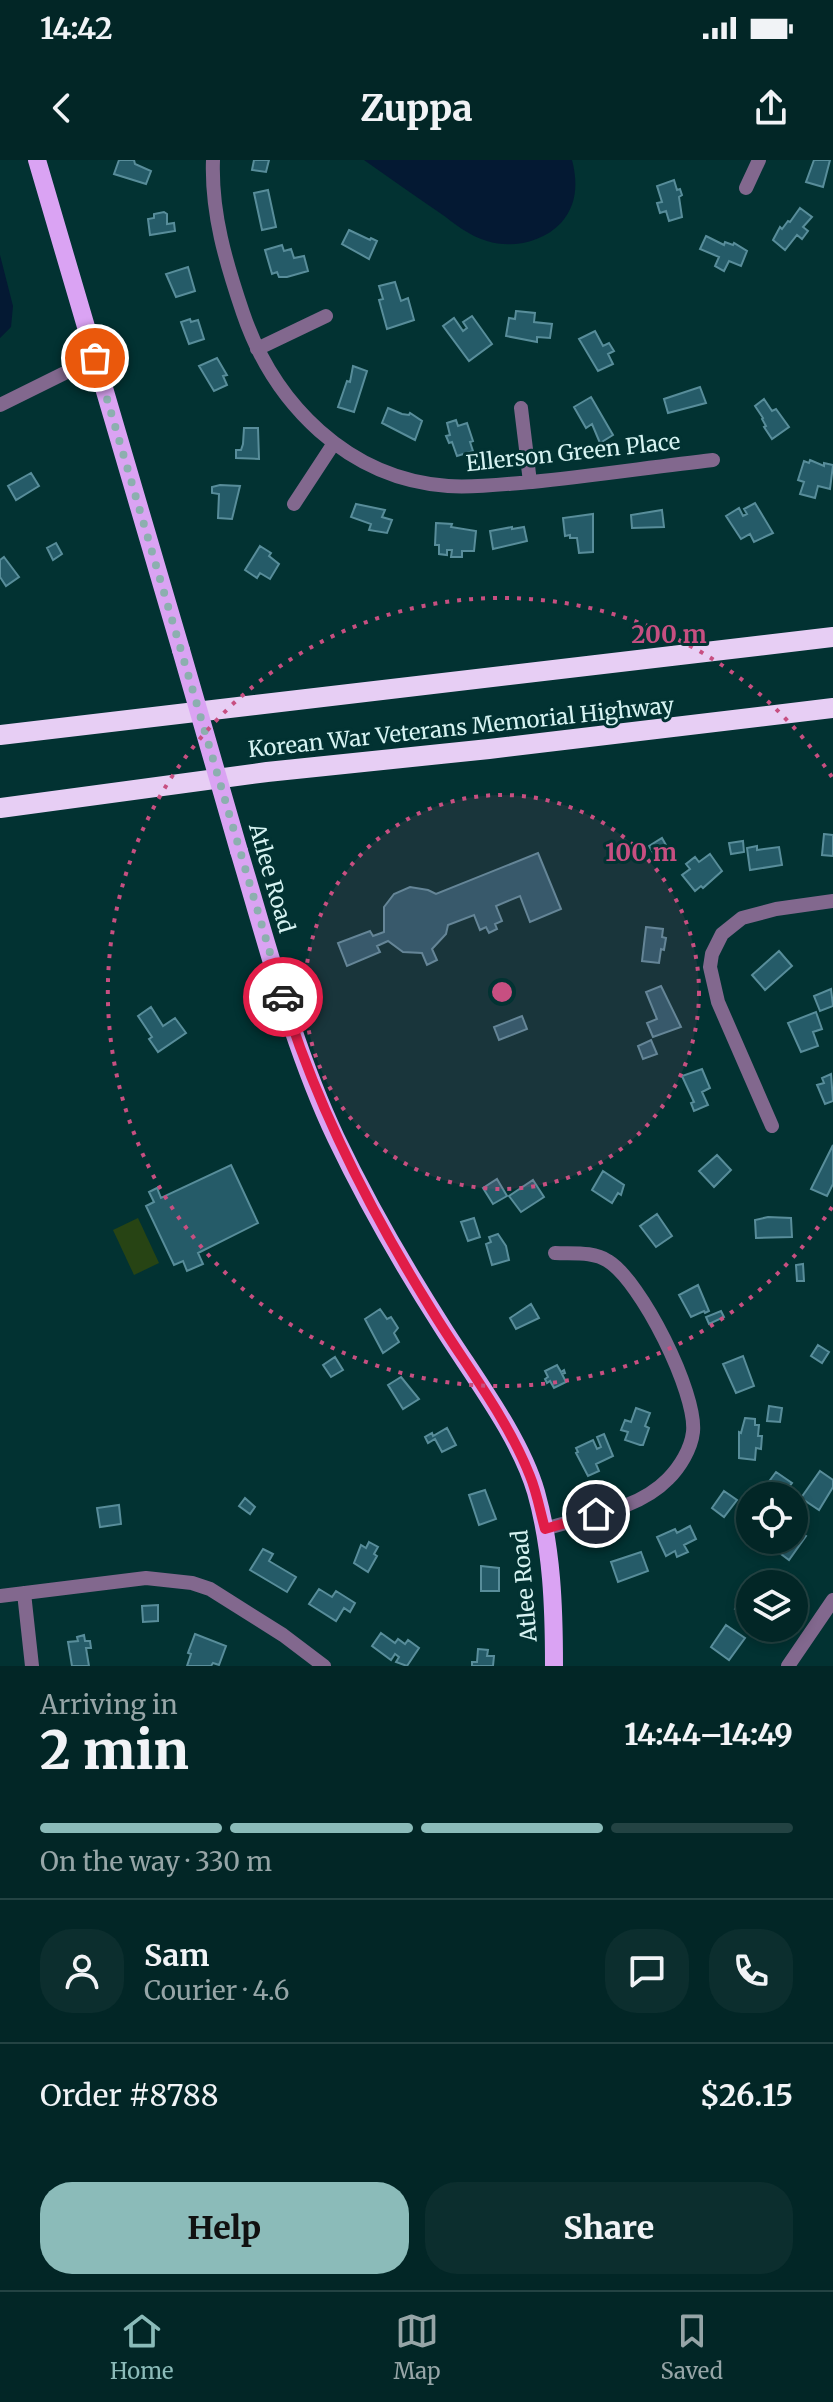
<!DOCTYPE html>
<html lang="en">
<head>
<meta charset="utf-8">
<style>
	:root { --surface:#022626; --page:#0c2e2e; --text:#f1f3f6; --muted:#96a5a7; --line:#234343; --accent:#8bbbb9 }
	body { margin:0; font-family:Merriweather,serif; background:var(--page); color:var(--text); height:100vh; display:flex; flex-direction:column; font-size:30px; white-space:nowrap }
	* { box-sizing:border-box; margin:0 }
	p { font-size:26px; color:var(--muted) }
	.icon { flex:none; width:44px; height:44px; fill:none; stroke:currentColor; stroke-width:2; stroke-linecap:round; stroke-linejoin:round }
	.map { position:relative; height:1506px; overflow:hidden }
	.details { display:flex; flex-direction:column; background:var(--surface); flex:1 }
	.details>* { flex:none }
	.tools { position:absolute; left:736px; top:1322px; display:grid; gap:16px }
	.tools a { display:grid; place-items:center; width:72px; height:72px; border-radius:50%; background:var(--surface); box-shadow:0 4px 12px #0003,0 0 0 2px var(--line); font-size:40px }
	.pin { position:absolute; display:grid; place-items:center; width:68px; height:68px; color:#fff; margin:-34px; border:4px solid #fff; border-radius:50%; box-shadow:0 2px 8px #0007 }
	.courier { position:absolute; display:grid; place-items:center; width:80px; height:80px; margin:-40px; border:6px solid #e11d48; border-radius:50%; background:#fff; color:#222; box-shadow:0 2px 10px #0007 }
	.overview em { font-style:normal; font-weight:800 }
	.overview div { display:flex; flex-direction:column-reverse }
	.overview { display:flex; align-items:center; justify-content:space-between; height:136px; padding:0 40px }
	h1 { font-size:52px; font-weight:800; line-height:60px }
	.bar { display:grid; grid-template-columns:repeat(4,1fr); gap:12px 8px; align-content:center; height:96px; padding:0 40px }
	.bar i { height:10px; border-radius:6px; background:var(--line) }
	.bar .current { background:var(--accent) }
	.bar p { grid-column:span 4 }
	.line { display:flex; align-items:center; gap:20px; padding:0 40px; border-top:2px solid var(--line) }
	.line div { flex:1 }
	.round { display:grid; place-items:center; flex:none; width:84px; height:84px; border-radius:32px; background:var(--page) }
	.primary-button { display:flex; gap:16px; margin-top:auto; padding:16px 40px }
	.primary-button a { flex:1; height:92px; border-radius:32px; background:var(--accent); color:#111; font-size:32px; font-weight:800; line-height:92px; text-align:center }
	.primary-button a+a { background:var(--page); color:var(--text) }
	.status { display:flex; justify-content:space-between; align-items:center; height:56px; padding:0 40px; background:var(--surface); direction:ltr }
	.status svg { height:22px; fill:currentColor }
	header { display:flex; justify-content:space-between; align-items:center; height:104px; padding:0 40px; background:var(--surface); font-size:36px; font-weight:800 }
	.tab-bar { display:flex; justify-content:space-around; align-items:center; height:112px; border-top:2px solid var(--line); background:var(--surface); font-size:22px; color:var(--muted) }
	.tab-bar a { display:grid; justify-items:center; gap:4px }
	.tab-bar .current { color:var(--accent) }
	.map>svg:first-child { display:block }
	.green { fill:#274414 }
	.water { fill:#041933 }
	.building { fill:#255b68; stroke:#588d9a; stroke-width:2 }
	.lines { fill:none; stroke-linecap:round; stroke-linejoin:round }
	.minor { stroke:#82688e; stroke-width:14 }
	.major { stroke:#daa3f3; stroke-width:18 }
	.highway { stroke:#e7cef4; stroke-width:20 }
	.major-bridge { stroke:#daa3f3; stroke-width:18 }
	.done { stroke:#8cafaf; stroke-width:8; stroke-dasharray:0 14.4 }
	.route { stroke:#e11d48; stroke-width:10 }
	.ring { fill:none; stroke:#c74f81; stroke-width:4; stroke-dasharray:4 8 }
	.labels { text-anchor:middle; stroke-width:6; stroke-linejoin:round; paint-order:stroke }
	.street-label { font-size:22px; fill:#d6f3f2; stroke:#023232 }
	.centre { fill:#c74f81; stroke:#023232; stroke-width:4 }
	.ring-label { font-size:24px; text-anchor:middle; font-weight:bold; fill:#c74f81; stroke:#023232; stroke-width:6; stroke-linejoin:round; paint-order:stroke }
</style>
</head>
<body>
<div class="status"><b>14:42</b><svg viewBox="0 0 49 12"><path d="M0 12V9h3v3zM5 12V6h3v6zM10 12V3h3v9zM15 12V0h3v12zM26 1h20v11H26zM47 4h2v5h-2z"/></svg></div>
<header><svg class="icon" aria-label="back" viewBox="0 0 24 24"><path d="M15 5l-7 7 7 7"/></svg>Zuppa<svg class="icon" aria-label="share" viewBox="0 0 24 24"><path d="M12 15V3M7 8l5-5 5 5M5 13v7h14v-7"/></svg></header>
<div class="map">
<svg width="833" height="1506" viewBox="0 0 833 1506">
	<rect width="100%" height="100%" fill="#023232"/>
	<path class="green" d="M138 1058 159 1103 134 1115 113 1070Z"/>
	<path class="water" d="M364 0H572C578 23 577 45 561 63 543 82 512 89 487 81 469 76 454 63 440 53 414 35 389 18 364 0Z
		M0 95 13 146 11 167 0 178Z"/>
	<path class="building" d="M119 0H134L135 4 151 11 146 24 114 14Z
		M254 0H269L266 12 252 10Z
		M814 0H830L823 27 806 22Z
		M674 20 677 30 680 29 682 35 679 37 682 57 669 61 666 51 660 53 657 43 662 42 657 26Z
		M268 30 276 67 262 70 254 33Z
		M800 48 812 57 803 67 808 71 802 79 797 75 785 90 773 80 780 67 782 69 788 61 790 62Z
		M164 52 167 54V64L174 63 175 71 150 75 148 59 154 58V54Z
		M349 70 370 80 371 78 377 81 369 99 342 84Z
		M706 76 724 85 725 82 733 85 734 83 747 91 741 106 729 101 724 111 715 106 719 97 700 89Z
		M282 85 284 91 291 89 294 98 304 96 308 111 287 117H279L277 112 272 114 265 90Z
		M188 107 195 131 176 137 166 114Z
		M395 122 401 141 408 138 414 160 387 169 379 140 383 139 379 126Z
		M516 151 535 153 534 162 552 164 550 178 537 177V182L506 176 509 158 515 159Z
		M472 156 492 184 469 201 443 166 454 158 463 171 467 168 463 162Z
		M190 159 191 162 198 160 204 179 189 184 181 162Z
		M595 171 603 186 609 183 614 191 608 194 613 204 598 211 579 179Z
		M217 198 227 215 223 216 227 225 214 231 199 206Z
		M353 206 367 211 354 252 338 247 347 221 350 222Z
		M700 227 706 243 668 253 664 239Z
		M591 237 613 275 600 283 592 264 586 268 574 247Z
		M764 239 772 251 776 249 789 267 772 279 764 267 766 266 762 259 763 258 755 246Z
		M388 248 402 254 409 255 410 253 422 261 415 280 382 263Z
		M456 260 458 266 467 263 473 281 470 282 473 291 457 296 452 282 449 283 446 276 450 275 447 263Z
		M244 268H258L259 299 236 298V290H241L243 284Z
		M810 300 824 306V303L833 305 830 329 818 326 815 338 800 334 804 322 798 320 804 301 809 303Z
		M31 313 39 326 16 340 8 326Z
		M220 325 240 326 232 359 218 358 219 334 212 333V327Z
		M755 343 773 373 754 382 750 374 741 379 726 356 739 348 743 356 747 354 744 349Z
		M356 344 385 350 382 357 392 360 387 373 369 370 371 364 351 357Z
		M662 350 664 367 632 368 631 355Z
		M593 354V392L579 393 577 378H570V375L565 376 563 358Z
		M436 363 452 364 451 367 476 371 474 391H462V397H451L452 390H447V395L439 394V385H435Z
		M512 367V369L524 367 527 381 493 389 490 371Z
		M56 383 62 394 53 400 47 388Z
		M260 386 271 393 269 396 279 404 270 419 260 413 257 418 245 410Z
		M4 397 19 417 6 426 0 417V400Z
		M824 674 833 675V696L822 695Z
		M662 678 671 694 659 702 649 686Z
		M743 681 744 692 731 694 729 683Z
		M757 686V690L779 687 782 705 750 710 747 688Z
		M538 693 561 749 530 762 520 736 496 746 502 761 495 764 497 769 489 773 486 767 480 770 474 755 448 765 446 774 432 789 437 800 427 805 422 793 403 792 388 781 377 786 380 792 347 806 338 783 370 771 373 776 384 772V747L394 734 410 727 428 730 436 734Z
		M710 694 722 711 703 728 701 726 695 731 682 715 690 709 686 704 695 697 699 702Z
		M646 767 663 769 662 777 666 778 664 790 661 789 659 803 642 801Z
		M779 791 792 806 765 830 752 815Z
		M661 826 681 867 653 877 647 863 657 859 646 832Z
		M831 829 833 846 820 851 814 836Z
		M151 847 163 866 175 858 186 873 158 892 149 879 152 877 138 856Z
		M816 852 822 869 813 872 818 886 801 892 788 863Z
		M522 856 527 869 499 880 494 867Z
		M651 880 657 894 643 899 638 886Z
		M702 909 710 928 702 932 708 945 694 951 691 943 694 942 682 916Z
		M831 914 833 941 825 944 817 925 824 923 822 918Z
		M833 985V1024L827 1036 811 1029Z
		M717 995 731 1010 714 1027 699 1011Z
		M231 1005 258 1063 198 1093 203 1104 187 1111 183 1101 174 1105 146 1046 154 1042 149 1032 157 1028 161 1038Z
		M603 1011 624 1025 621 1035 618 1033 612 1043 592 1030Z
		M497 1019 507 1036 493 1044 483 1028Z
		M533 1020 544 1037 521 1052 509 1036Z
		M657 1054 672 1076 656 1087 640 1066Z
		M768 1057 791 1058 792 1077 756 1078 755 1060Z
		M474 1058 480 1077 468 1081 461 1062Z
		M498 1074 506 1086 509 1100 492 1105 486 1084 491 1082 489 1077Z
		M803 1104 804 1121H797L796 1105Z
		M698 1125 709 1151 705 1153 704 1151 691 1157 679 1135Z
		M531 1144 539 1158 516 1169 510 1158Z
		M380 1149 387 1159 391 1157 398 1168 394 1173 399 1182 383 1193 365 1159Z
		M721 1151 724 1157 709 1164 706 1157Z
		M818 1185 829 1192 822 1203 811 1196Z
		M743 1196 754 1226 736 1233 723 1204Z
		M335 1197 343 1210 331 1217 323 1205Z
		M557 1205 561 1212 564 1210 565 1213 562 1214 566 1222 554 1228 550 1221 547 1223 545 1219 548 1217 545 1211Z
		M401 1217 419 1239 403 1249 388 1225Z
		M769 1246 782 1248 780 1262 767 1261Z
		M636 1248 650 1253 645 1266 649 1268 643 1285H640L625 1280 628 1272 621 1270 625 1260 631 1262Z
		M745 1258 755 1259V1265H759L758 1276H762L761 1289 756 1288 755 1300 739 1298V1272L741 1273Z
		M447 1268 456 1285 442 1292 435 1279 428 1283 425 1277 432 1273 433 1276Z
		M604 1274 613 1296 596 1304 599 1311 588 1316 576 1293 578 1292 576 1288 593 1280 597 1289 601 1287 597 1277Z
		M820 1311 833 1320V1327L819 1350 801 1338Z
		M776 1312 792 1323 782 1336H770L762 1331Z
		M485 1330 496 1359 479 1365 469 1335Z
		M724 1331 737 1340 724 1357 712 1348Z
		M245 1338 255 1347 250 1354 239 1346Z
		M119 1345 121 1364 100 1367 97 1348Z
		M690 1366 696 1379 684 1385 688 1392 677 1397 675 1391 666 1396 657 1377 675 1369 677 1373Z
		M794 1368 806 1376 789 1400 773 1388 778 1380H794Z
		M369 1382 378 1387 374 1394 377 1396 368 1412 354 1403 361 1385 366 1388Z
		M263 1389 273 1394 269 1401 296 1417 287 1432 250 1410Z
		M641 1392 648 1411 618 1422 611 1402Z
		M481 1406 499 1408V1431H481Z
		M749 1424 750 1456 749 1458 735 1449Z
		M319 1429 332 1437 336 1431 355 1443 350 1452 344 1448 336 1461 309 1444Z
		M158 1445V1461L143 1462 142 1446Z
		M726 1465 745 1478 729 1500 711 1487Z
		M381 1473 395 1483 398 1479 405 1484 408 1480 419 1488 407 1506 396 1502 399 1497 395 1494 391 1500 372 1486Z
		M195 1474 226 1486 219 1505 213 1503 211 1506H187L191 1494 188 1493Z
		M84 1475 85 1481H90L91 1488H86L89 1506H72L68 1482 78 1481 77 1477Z
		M478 1489 488 1490 487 1496H494L493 1506H472V1502H477Z"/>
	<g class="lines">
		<path class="minor" d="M213 0C211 53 226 103 243 153 274 244 348 319 448 326 476 328 504 324 532 322 592 316 652 307 713 300
			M746 28 759 0
			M257 189 326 156
			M0 245 95 198
			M521 248 530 322
			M294 344 334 283
			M772 966 718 842 710 807 712 794 722 774 742 758 776 749 833 741
			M545 1369C585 1356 637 1351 668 1319 680 1307 691 1289 693 1272 697 1233 641 1121 608 1101 593 1091 572 1094 555 1093
			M24 1433 32 1506
			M0 1436 146 1418 192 1423 210 1429 283 1475 324 1506
			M788 1506 833 1440"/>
		<path class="major" d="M37 0 181 490
			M239 691C268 787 293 887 336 978 367 1043 404 1107 443 1168 474 1217 520 1277 536 1332 552 1389 554 1447 554 1506"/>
		<path class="highway" d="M0 575 833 477
			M0 648 267 612 489 589 833 548"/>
		<path class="major-bridge" d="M181 490 239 691"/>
	</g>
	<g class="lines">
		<path class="done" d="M95 198 283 837"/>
		<path class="route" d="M283 837C317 947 368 1047 428 1144 462 1201 506 1255 530 1316 537 1333 540 1351 545 1369L596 1354"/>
	</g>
	<circle cx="502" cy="832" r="197" fill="#c74f81" fill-opacity=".12"/>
	<g class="ring">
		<circle cx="502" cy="832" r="197"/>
		<path d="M832 1047A394 394 0 1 1 832 617"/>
	</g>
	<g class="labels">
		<g class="street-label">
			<text transform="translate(573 292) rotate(-6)" y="8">Ellerson Green Place</text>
			<text transform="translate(461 567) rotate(-6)" y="8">Korean War Veterans Memorial Highway</text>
			<text transform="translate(272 718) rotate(74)" y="8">Atlee Road</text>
			<text transform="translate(524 1426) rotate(-95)" y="8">Atlee Road</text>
		</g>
	</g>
	<circle cx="502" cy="832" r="12" class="centre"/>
	<g class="ring-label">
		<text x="669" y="483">200 m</text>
		<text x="641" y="701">100 m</text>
	</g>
</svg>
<div class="tools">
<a><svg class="icon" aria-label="locate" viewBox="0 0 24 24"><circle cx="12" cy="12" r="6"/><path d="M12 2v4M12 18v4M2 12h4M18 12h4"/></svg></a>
<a><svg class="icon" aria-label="layers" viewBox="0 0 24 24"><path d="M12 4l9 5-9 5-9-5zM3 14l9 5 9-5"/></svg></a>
</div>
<div class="pin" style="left:95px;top:198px;background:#ea580c"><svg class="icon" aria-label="bag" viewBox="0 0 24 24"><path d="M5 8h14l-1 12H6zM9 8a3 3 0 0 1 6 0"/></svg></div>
<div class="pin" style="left:596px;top:1354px;background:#1f2937"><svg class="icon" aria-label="home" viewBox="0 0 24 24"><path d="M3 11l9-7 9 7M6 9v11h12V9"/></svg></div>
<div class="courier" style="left:283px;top:837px"><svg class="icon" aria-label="car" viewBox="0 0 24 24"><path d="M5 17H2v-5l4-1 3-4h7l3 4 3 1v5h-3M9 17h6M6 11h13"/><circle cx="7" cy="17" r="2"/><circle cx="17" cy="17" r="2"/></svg></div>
</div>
<section class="details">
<div class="overview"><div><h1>2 min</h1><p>Arriving in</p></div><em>14:44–14:49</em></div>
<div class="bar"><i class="current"></i><i class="current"></i><i class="current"></i><i></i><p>On the way · 330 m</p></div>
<div class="line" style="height:144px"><a class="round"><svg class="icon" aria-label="person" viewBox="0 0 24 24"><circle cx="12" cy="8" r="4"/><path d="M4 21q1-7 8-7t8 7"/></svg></a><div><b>Sam</b><p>Courier · 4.6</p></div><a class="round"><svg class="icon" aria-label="chat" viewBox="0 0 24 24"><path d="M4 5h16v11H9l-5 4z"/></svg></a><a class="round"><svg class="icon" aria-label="phone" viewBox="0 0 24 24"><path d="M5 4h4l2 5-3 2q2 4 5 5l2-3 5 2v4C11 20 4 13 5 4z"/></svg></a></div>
<div class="line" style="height:104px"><div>Order #8788</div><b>$26.15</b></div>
<div class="primary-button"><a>Help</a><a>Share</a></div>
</section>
<nav class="tab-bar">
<a class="current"><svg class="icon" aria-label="home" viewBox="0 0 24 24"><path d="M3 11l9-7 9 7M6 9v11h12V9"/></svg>Home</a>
<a><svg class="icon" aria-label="map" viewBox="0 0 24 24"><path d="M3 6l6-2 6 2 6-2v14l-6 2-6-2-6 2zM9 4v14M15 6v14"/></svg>Map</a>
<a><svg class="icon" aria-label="saved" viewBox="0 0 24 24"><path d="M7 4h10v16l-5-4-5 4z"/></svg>Saved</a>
</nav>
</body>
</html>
